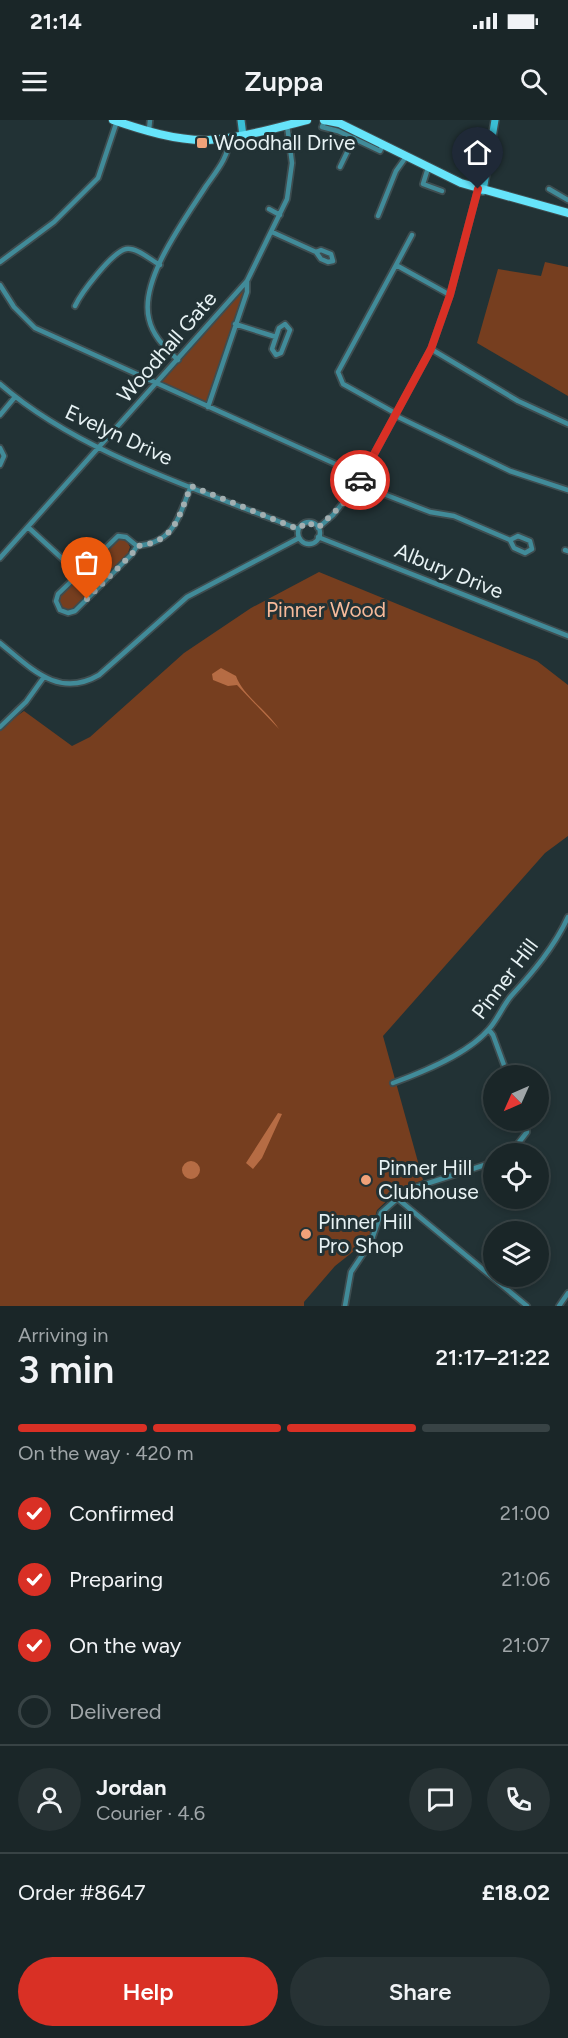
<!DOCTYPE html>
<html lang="en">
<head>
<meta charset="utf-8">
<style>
	:root { --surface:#1a2628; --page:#273234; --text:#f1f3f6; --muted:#9fa5a8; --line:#384345; --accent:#d93025 }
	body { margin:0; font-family:Figtree,sans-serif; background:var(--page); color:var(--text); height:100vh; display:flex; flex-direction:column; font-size:22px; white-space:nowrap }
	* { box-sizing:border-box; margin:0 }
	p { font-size:20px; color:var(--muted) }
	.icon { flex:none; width:33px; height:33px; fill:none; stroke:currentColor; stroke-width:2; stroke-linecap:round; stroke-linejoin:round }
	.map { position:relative; height:1186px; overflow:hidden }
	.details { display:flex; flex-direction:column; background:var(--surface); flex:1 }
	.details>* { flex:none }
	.needle { width:39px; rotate:225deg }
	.tools { position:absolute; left:483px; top:945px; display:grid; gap:12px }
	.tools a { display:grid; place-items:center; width:66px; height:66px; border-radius:50%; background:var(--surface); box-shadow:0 3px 9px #0003,0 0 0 2px var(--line); font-size:30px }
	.pin { position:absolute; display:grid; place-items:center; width:51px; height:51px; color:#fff; margin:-62px -26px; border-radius:50% 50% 50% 0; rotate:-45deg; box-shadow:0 0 6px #0007 }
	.pin .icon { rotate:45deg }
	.courier { position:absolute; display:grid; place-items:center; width:60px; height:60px; margin:-30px; border:4px solid #d93025; border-radius:50%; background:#fff; color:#222; box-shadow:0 2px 8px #0007 }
	.headline em { font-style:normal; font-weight:600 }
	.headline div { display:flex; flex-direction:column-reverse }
	.headline { display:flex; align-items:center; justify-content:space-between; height:102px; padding:0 18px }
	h1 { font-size:39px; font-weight:600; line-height:45px }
	.bar { display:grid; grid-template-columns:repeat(4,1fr); gap:9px 6px; align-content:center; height:72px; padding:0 18px }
	.bar i { height:8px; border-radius:4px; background:var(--line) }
	.bar .active { background:var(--accent) }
	.bar p { grid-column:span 4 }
	.line { display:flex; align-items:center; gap:15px; padding:0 18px; border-top:2px solid var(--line) }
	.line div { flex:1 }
	.round { display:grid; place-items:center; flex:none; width:63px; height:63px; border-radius:32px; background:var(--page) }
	ol { padding:0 18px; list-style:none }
	li { display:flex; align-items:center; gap:18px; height:66px }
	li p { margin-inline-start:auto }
	li .icon { padding:6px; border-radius:50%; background:var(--accent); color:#fff; stroke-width:4 }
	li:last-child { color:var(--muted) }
	li i { width:33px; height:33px; border:3px solid var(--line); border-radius:50% }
	.button { display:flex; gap:12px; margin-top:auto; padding:12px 18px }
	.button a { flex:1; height:69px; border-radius:36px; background:var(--accent); color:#fff; font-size:24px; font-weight:600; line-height:69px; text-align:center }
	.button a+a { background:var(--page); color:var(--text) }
	.status { display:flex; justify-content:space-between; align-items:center; height:42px; padding:0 30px; background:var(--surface); direction:ltr }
	.status svg { height:16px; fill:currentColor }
	header { display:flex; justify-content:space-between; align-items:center; height:78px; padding:0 18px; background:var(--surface); font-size:27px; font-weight:600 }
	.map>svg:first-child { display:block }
	.green { fill:#763e1f }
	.water { fill:#b66c44 }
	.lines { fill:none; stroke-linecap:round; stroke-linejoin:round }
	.street-casing { stroke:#3e4d50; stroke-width:8 }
	.secondary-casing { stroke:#3e4d50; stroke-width:10 }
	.primary-casing { stroke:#3e4d50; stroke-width:10 }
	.street { stroke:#418b99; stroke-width:4.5 }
	.secondary { stroke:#3abfd5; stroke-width:7 }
	.primary { stroke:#66e4fa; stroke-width:8 }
	.done { stroke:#a2afb1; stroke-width:6; stroke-dasharray:0 10.8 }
	.route { stroke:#d93025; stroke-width:8 }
	.poi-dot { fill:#f0a279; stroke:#223235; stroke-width:2 }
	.labels { text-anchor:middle; stroke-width:6; stroke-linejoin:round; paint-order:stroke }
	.poi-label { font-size:21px; fill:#e7f2f4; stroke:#223235; text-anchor:start }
	.street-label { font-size:21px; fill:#e7f2f4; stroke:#223235 }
	.park-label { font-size:21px; fill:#f7ba9a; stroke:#223235 }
</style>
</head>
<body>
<div class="status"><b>21:14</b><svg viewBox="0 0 49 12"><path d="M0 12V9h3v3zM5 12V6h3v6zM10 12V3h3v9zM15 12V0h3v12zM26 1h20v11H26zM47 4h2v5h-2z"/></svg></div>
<header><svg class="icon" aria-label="menu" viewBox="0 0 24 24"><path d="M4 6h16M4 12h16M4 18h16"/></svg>Zuppa<svg class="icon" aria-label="search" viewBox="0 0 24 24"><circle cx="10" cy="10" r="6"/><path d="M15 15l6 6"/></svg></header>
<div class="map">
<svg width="568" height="1186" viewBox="0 0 568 1186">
	<rect width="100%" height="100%" fill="#223235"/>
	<path class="green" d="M545 142 568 147V276L477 223 498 149 541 156Z
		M247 161V172L208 287 156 264Z
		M121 419 127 421 130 427 127 436 74 489 68 491 61 488 58 482 60 476 116 420Z
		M319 452 537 541 568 565V716L545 733 383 916 423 1060 399 1069 377 1090 369 1119 335 1146 304 1182V1186H0V608L24 591 72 626 90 617 184 533 251 488Z"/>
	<path class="water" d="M221 548 236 556C243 576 268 591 279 609L237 565 228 566 213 560 212 554Z
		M278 993 282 994 262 1038 253 1049 246 1043Z
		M182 1050a9 9 0 1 1 18 0a9 9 0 1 1-18 0Z"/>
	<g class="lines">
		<g class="street-casing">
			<path id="street" d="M325 0 322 7 338 11 380 31 383 25
				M149 10 150 0
				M340 47 354 18
				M428 48 423 64 442 71
				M549 69 568 80
				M269 89 280 95
				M378 96 396 51 406 37
				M272 112 316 132 321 130 331 134 333 141 328 142 321 139 316 132
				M0 142 54 102 98 58 117 1
				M396 145 412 115
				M0 165 14 187 35 208 362 356
				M75 186C81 173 112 132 126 129 136 127 151 140 160 145
				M235 204 276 217
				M285 204 290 210 281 233 276 235 272 229 279 208Z
				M431 229 518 281 568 304
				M178 240C166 228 153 217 149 199 139 160 185 99 206 66 218 49 228 38 230 17
				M0 264C80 334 201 370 298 409
				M208 287 247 172V161
				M395 293 343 264 338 252 396 145 450 175
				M0 295 15 277
				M394 295 510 351 568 370
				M0 328 4 336 0 345
				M358 364 430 392 454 396 510 420 518 416 530 421 532 429 525 433 514 428 510 420
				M298 413a11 11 0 1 1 22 0a11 11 0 1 1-22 0Z
				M29 408 79 454
				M318 408 333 395 358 364 431 229 450 175 478 69
				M118 416 126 417 137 426 132 434 75 491 68 493 60 490 56 481 58 474Z
				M318 417 568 516
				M137 426C175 422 178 398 191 366
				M565 430 568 431
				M0 438 247 161 287 79 292 43 287 5
				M0 523C31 548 58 579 99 555L187 477 299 418
				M0 607 26 582 44 557
				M489 910 493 915 508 956
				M393 963C423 952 468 934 489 909 498 899 503 885 512 875 533 852 555 826 568 797
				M510 1034 527 1012 526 1000
				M398 1079 527 1186
				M345 1186 351 1152 371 1122 381 1093 407 1070 494 1042
				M559 1186 568 1173"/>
		</g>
		<g class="secondary-casing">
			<path id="secondary" d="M241 0 243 16
				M483 71 495 0"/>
		</g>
		<g class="primary-casing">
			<path id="primary" d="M113 0C142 10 177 21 208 20 242 18 275 8 307 0
				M324 0 339 3 461 63 568 93"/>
		</g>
		<use href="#street" class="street"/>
		<use href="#secondary" class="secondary"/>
		<use href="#primary" class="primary"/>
	</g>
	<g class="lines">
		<path class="done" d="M87 479 132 434 137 426C175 422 178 398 191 366L298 409 307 402 318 408 347 380 360 360"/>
		<path class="route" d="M360 360 431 229 450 175 478 69"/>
	</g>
	<g class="poi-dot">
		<rect x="196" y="17" width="12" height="12" rx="3"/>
		<circle cx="366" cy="1060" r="6"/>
		<circle cx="306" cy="1114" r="6"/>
	</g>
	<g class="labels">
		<g class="poi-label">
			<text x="214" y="30">Woodhall Drive</text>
			<text x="378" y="1055">Pinner Hill<tspan x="378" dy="24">Clubhouse</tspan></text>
			<text x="318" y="1109">Pinner Hill<tspan x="318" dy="24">Pro Shop</tspan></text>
		</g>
		<g class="street-label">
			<text transform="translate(167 227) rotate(-49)" y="7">Woodhall Gate</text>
			<text transform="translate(119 315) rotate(25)" y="7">Evelyn Drive</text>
			<text transform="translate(449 451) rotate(22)" y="7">Albury Drive</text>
			<text transform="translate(505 859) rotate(-53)" y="7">Pinner Hill</text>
		</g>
		<g class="park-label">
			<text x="326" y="497">Pinner Wood</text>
		</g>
	</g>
</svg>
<div class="tools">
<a><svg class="needle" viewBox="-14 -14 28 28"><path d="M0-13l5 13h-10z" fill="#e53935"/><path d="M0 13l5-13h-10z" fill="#9fa5a8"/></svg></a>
<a><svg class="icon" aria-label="locate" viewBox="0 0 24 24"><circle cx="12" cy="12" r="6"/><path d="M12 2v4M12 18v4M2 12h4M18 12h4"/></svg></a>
<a><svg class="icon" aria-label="layers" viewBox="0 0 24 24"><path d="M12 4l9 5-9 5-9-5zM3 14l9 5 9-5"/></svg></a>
</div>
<div class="pin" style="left:87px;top:479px;background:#ea580c"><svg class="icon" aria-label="bag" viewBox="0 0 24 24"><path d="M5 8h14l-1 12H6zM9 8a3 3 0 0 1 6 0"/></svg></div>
<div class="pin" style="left:478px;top:69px;background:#1f2937"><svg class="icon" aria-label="home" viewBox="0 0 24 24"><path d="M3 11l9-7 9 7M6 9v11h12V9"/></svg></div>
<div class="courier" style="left:360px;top:360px"><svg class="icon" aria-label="car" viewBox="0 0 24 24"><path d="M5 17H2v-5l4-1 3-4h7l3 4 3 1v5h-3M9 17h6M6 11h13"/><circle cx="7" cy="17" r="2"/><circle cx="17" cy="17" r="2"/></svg></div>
</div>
<section class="details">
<div class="headline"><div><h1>3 min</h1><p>Arriving in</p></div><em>21:17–21:22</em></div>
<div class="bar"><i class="active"></i><i class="active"></i><i class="active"></i><i></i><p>On the way · 420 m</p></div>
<ol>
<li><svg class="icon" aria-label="check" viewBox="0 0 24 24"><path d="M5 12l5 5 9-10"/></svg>Confirmed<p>21:00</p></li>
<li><svg class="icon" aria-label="check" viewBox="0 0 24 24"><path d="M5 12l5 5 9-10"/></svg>Preparing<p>21:06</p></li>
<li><svg class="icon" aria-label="check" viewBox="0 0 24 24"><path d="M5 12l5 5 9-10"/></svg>On the way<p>21:07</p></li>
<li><i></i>Delivered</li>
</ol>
<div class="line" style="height:108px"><a class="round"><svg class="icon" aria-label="person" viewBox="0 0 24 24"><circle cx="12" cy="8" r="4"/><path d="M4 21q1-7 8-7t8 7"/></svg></a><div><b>Jordan</b><p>Courier · 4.6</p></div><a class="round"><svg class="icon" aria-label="chat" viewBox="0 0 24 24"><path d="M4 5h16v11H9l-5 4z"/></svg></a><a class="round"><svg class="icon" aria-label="phone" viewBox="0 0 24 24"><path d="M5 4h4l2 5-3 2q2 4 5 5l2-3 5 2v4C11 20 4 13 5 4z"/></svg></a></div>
<div class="line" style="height:78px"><div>Order #8647</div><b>£18.02</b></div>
<div class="button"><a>Help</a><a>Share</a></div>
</section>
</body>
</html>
